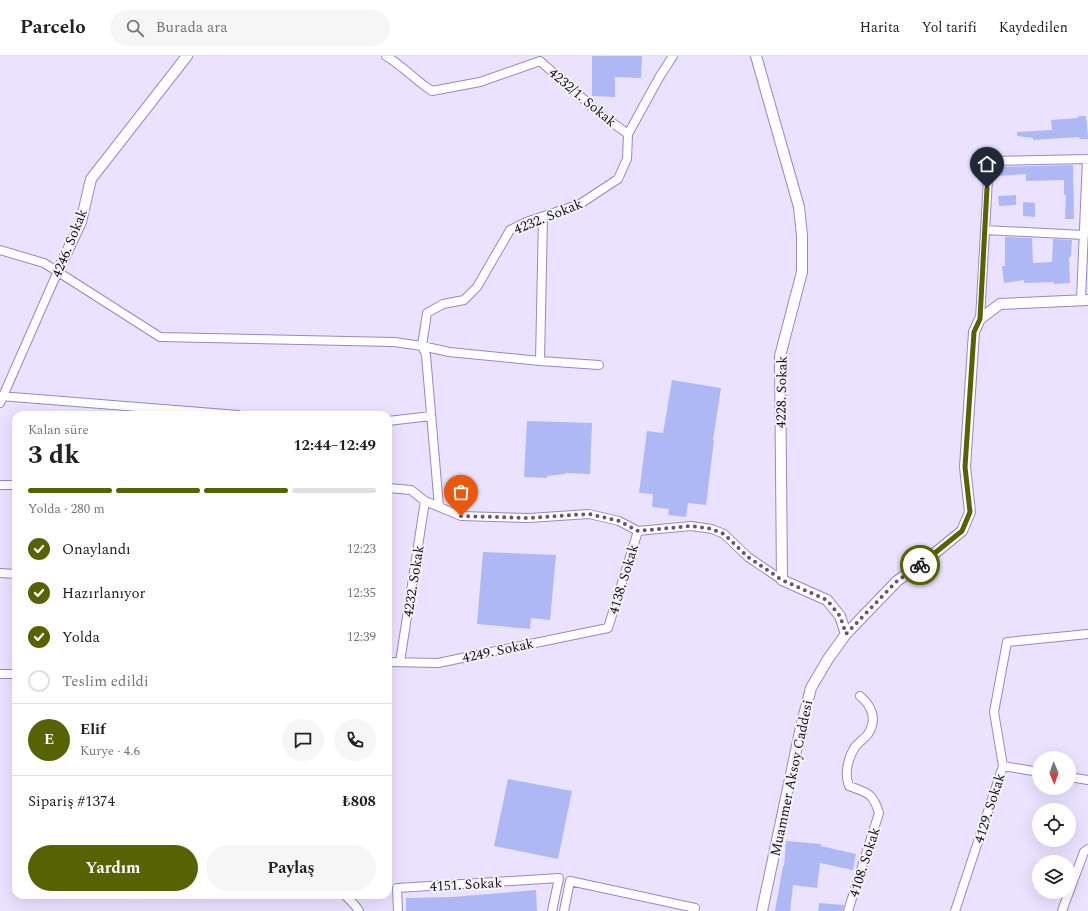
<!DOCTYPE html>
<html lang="tr">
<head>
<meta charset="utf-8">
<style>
	:root { --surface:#fff; --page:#f6f6f6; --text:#222; --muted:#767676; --line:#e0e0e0; --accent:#576202 }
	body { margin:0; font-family:Spectral,serif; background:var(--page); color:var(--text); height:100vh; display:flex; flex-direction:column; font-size:15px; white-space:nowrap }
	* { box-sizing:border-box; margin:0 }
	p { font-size:13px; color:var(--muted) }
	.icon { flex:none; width:22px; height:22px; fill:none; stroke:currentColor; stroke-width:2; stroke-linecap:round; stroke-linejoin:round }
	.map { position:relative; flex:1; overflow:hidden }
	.drawer { position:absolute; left:12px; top:355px; width:380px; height:488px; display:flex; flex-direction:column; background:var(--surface); border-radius:12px; box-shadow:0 4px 16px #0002 }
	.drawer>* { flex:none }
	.needle { width:26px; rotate:178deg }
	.fabs { position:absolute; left:1032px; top:695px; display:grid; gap:8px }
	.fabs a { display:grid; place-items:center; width:44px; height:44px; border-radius:50%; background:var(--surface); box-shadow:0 4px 16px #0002; font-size:20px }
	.pin { position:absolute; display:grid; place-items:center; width:34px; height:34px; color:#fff; margin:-41px -17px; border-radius:50% 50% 50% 0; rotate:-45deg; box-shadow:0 0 4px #0007 }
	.pin .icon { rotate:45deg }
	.courier { position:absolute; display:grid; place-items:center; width:40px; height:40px; margin:-20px; border:3px solid #576202; border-radius:50%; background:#fff; color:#222; box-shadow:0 1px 5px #0007 }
	.headline em { font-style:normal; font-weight:700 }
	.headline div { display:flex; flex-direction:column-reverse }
	.headline { display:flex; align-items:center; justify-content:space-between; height:68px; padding:0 16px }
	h1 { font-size:26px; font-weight:700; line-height:30px }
	.bar { display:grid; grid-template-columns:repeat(4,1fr); gap:6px 4px; align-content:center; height:48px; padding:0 16px }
	.bar i { height:5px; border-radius:3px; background:var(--line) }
	.bar .selected { background:var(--accent) }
	.bar p { grid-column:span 4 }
	.line { display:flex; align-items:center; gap:10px; padding:0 16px; border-top:1px solid var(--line) }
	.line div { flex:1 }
	.round { display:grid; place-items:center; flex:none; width:42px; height:42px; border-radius:21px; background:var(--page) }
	ol { padding:0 16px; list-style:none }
	li { display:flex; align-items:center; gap:12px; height:44px }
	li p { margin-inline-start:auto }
	li .icon { padding:4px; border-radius:50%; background:var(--accent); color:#fff; stroke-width:4 }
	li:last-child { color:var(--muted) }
	li i { width:22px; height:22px; border:2px solid var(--line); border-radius:50% }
	.button { display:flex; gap:8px; margin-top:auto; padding:8px 16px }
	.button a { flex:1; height:46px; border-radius:24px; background:var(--accent); color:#fff; font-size:16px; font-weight:700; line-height:46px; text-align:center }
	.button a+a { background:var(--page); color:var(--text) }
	header { display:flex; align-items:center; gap:24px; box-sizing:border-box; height:56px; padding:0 20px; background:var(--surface); border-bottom:1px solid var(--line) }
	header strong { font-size:19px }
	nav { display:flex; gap:22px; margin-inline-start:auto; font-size:14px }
	.search { width:280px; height:36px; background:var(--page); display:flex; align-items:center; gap:10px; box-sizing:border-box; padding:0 14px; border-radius:22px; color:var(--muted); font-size:15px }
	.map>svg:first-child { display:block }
	.building { fill:#aeb8f4 }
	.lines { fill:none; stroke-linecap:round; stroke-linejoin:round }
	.minor-casing { stroke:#9a86c8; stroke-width:10 }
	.tertiary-casing { stroke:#9a86c8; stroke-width:12 }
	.minor { stroke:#fff; stroke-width:8 }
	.tertiary { stroke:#fff; stroke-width:10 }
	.done { stroke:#605771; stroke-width:4; stroke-dasharray:0 7.2 }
	.route { stroke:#576202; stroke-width:5 }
	.labels { text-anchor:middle; stroke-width:4; stroke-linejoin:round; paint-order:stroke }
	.street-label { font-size:14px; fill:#150c25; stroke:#f4f4f4 }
</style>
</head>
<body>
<header>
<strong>Parcelo</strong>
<div class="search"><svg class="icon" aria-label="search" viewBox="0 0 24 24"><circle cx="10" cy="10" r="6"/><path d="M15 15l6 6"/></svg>Burada ara</div>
<nav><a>Harita</a><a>Yol tarifi</a><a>Kaydedilen</a></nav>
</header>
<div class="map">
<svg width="1088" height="855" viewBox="0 0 1088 855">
	<rect width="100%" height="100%" fill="#eae2ff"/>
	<path class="building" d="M592 0H642L641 22 615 21V41L592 40Z
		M1078 60H1086L1088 83H1080L1079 81 1033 84V82L1017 80V76L1052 74 1051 64 1078 62Z
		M1073 109 1074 163H1065L1066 139H1064V124L1026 125V118L998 120 997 111Z
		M1016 139V149L999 150 998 140Z
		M1023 146 1035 147V161L1023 160Z
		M1005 181 1032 182 1033 207 1052 206 1053 183 1072 184 1071 201H1069L1070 227 1054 228V226L1024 227V224L1004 227 1002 210H1005Z
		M672 324 721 332 713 384H714L706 449 688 447 686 461 668 459 669 453 652 451 653 438 639 437 647 375 663 377Z
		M527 365 592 367 590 418 565 417V418L547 420V422L524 421Z
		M483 496 556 499 550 564 531 562 530 573 477 568Z
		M508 723 572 735 558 803 494 790Z
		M786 785 821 788V790L856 798 853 814 820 807 817 832 793 829 790 855H775L783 810H784Z
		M536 834 537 855H406V842L452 841Z
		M819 847 844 849 843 855H818Z"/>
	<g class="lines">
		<g class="minor-casing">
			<path id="minor" d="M386 0C403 10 416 25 432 35L480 26 540 5 603 60 628 78
				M985 174 1084 179
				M0 194 44 207 160 281 394 286 422 290 449 296 540 305 599 309
				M1081 244 1087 103
				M980 263 989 105 1088 103
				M540 305 543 161
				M0 340 238 359
				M0 347 58 215
				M388 365 431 360
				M0 429H16
				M388 432 411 434 425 445 461 460 529 462 589 458 619 465 638 475
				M439 451 426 299 422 290 427 257 443 248 464 244 477 231 510 174 526 166 580 148 618 123 627 103 628 78 660 20 673 0
				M638 475 691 470 712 473 724 478 748 501 782 524
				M0 517 16 518
				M388 606 438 607 608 572 638 475
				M400 606 425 445
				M0 618H16
				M1003 710 1039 716
				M1069 721 1088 724
				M345 839C350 845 355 848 359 855
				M398 855 397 832 559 822 552 855
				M564 855 570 825 695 852 694 855
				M848 855 879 757C873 737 868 737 849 730 844 718 848 702 855 691 859 686 864 683 868 678 878 663 871 649 860 640
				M955 855 1003 710 994 656 1007 586 1088 578
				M1062 855 1084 796 1088 793"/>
		</g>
		<g class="tertiary-casing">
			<path id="tertiary" d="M756 0 799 151 802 180V216L780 300 782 524 827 544 840 560 846 578
				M58 215 81 166 91 123 187 0
				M762 855 801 671 811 632 828 603 846 578 897 525 924 506 962 475 970 456 965 411 974 276 980 263 1000 248 1088 244"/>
		</g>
		<use href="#minor" class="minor"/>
		<use href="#tertiary" class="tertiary"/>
	</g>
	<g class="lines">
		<path class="done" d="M461 460 529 462 589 458 619 465 638 475 691 470 712 473 724 478 748 501 782 524 827 544 840 560 846 578 897 525 920 509"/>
		<path class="route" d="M920 509 962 475 970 456 965 411 974 276 980 263 987 132"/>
	</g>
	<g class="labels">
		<g class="street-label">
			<text transform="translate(583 41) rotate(40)" y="5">4232/1. Sokak</text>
			<text transform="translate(548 160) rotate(-22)" y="5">4232. Sokak</text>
			<text transform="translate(69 187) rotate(-68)" y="5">4246. Sokak</text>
			<text transform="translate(781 336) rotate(-89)" y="5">4228. Sokak</text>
			<text transform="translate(623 523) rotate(-73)" y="5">4138. Sokak</text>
			<text transform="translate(413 525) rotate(-81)" y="5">4232. Sokak</text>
			<text transform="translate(498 594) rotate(-12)" y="5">4249. Sokak</text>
			<text transform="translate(791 722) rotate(-78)" y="5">Muammer Aksoy Caddesi</text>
			<text transform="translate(989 752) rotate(-72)" y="5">4129. Sokak</text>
			<text transform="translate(864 806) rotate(-72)" y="5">4108. Sokak</text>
			<text transform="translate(466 828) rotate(-3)" y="5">4151. Sokak</text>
		</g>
	</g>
</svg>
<div class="fabs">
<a><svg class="needle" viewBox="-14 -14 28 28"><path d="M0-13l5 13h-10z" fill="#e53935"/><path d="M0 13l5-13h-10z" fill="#767676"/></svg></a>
<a><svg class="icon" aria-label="locate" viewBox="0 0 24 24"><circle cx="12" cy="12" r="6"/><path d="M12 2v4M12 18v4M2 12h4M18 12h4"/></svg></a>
<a><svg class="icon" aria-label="layers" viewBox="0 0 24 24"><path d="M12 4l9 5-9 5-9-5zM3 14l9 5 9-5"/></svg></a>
</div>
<div class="pin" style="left:461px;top:460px;background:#ea580c"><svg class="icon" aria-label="bag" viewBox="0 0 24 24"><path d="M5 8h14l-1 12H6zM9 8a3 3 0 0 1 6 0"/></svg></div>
<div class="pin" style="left:987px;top:132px;background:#1f2937"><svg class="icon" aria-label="home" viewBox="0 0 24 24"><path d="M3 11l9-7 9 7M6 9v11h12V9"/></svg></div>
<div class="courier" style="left:920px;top:509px"><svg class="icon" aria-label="bike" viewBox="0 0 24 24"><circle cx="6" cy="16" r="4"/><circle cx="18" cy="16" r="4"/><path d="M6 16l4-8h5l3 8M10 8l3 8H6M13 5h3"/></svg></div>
<section class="drawer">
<div class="headline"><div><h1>3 dk</h1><p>Kalan süre</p></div><em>12:44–12:49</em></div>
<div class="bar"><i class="selected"></i><i class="selected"></i><i class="selected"></i><i></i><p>Yolda · 280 m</p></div>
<ol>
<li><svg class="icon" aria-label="check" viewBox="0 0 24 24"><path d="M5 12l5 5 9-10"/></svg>Onaylandı<p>12:23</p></li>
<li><svg class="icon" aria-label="check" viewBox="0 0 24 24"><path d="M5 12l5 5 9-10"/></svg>Hazırlanıyor<p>12:35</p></li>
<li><svg class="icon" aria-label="check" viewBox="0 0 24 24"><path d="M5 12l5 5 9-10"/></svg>Yolda<p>12:39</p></li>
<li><i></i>Teslim edildi</li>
</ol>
<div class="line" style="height:72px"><b class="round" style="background:var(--accent);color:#fff">E</b><div><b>Elif</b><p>Kurye · 4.6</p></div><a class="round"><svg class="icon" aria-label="chat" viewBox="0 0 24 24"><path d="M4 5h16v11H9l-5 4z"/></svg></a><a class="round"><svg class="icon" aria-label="phone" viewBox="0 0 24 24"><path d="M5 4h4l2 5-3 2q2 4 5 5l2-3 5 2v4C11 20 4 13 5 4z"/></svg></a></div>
<div class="line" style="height:52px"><div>Sipariş #1374</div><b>₺808</b></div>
<div class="button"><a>Yardım</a><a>Paylaş</a></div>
</section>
</div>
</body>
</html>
